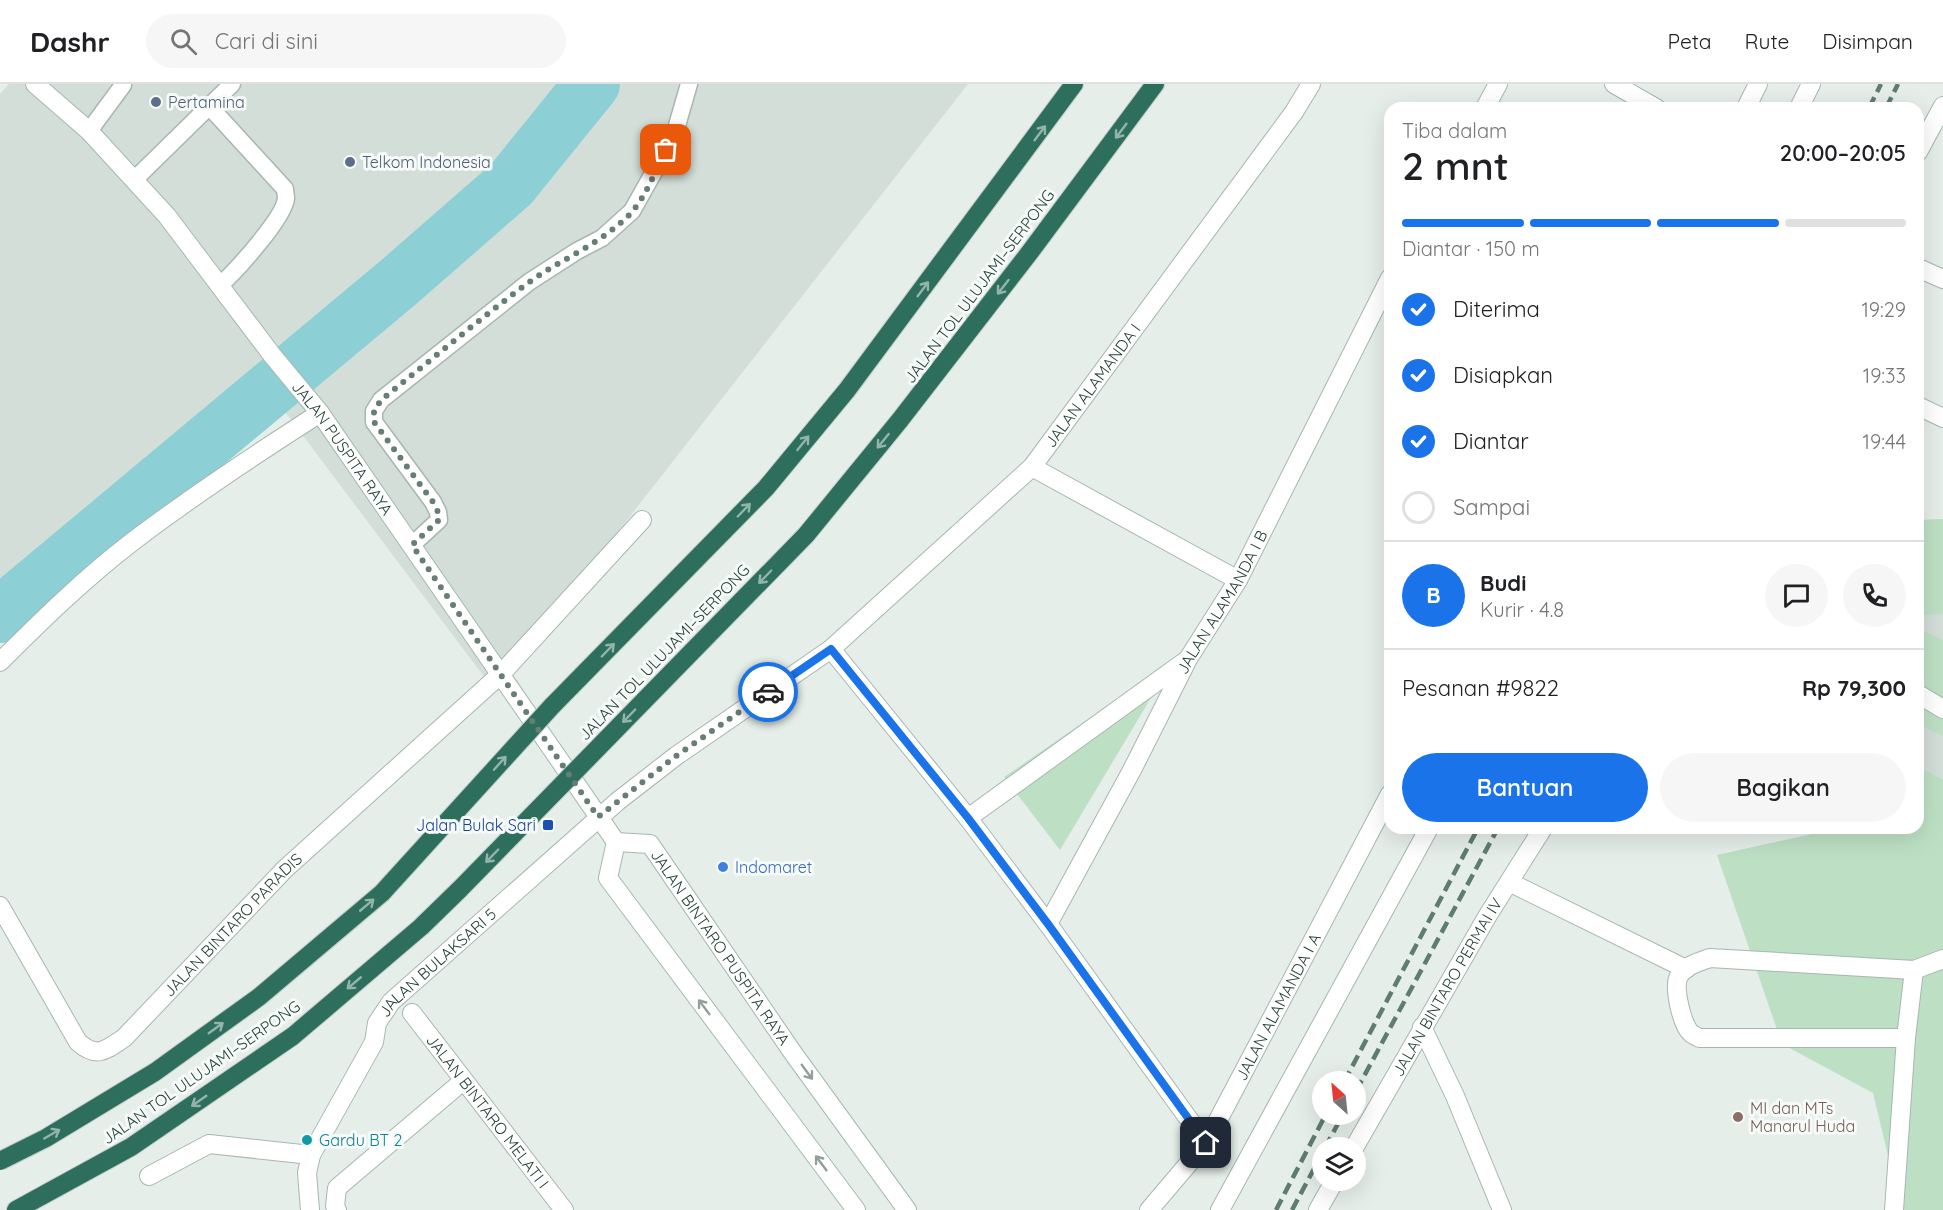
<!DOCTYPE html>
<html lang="id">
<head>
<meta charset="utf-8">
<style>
	:root { --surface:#fff; --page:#f6f6f6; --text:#202124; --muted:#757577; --line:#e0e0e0; --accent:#1a73e8 }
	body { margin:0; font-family:Quicksand,sans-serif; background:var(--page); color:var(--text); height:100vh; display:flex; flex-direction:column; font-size:22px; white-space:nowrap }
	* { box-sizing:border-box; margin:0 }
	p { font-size:20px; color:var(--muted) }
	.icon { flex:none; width:33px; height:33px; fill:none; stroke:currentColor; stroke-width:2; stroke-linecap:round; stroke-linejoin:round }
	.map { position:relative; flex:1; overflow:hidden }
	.panel { position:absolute; left:1384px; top:18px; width:540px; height:732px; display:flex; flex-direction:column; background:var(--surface); border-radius:18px; box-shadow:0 6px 24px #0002 }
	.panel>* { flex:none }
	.needle { width:39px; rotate:333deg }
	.tools { position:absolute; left:1312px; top:987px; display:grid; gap:12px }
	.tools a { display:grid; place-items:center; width:54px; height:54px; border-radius:50%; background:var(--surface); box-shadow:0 6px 24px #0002; font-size:30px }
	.pin { position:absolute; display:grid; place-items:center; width:51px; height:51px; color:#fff; margin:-26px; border-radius:12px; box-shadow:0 3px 9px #0006 }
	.courier { position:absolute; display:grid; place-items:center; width:60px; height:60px; margin:-30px; border:4px solid #1a73e8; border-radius:50%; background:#fff; color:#222; box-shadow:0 2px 8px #0007 }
	.head em { font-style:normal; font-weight:600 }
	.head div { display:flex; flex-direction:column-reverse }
	.head { display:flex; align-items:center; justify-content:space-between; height:102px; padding:0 18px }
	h1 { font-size:39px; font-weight:600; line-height:45px }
	.bar { display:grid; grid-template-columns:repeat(4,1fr); gap:9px 6px; align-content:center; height:72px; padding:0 18px }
	.bar i { height:8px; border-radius:4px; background:var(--line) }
	.bar .on { background:var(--accent) }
	.bar p { grid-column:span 4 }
	.line { display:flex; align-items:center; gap:15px; padding:0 18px; border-top:2px solid var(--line) }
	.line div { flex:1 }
	.round { display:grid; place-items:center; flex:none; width:63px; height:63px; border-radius:32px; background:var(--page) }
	ol { padding:0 18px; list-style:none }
	li { display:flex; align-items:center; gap:18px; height:66px }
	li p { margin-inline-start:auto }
	li .icon { padding:6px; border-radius:50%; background:var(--accent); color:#fff; stroke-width:4 }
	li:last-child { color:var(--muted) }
	li i { width:33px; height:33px; border:3px solid var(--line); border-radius:50% }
	.primary-button { display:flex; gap:12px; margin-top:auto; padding:12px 18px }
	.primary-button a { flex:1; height:69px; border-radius:36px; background:var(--accent); color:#fff; font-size:24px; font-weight:600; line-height:69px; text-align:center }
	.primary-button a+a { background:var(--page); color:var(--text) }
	header { display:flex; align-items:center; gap:36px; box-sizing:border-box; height:84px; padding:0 30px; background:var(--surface); border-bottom:2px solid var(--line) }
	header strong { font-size:28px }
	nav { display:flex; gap:33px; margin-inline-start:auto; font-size:21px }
	.search { width:420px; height:54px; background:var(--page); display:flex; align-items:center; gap:15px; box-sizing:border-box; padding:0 21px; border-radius:33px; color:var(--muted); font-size:22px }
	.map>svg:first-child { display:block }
	.built { fill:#d3ded8 }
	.green { fill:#bde0c4 }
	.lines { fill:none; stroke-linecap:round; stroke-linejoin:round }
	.river { stroke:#8ccfd4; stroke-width:56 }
	.service-casing { stroke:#a7b7b0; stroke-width:19 }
	.minor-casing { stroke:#a7b7b0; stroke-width:20 }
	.tertiary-casing { stroke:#a7b7b0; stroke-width:20 }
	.secondary-casing { stroke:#a3bab0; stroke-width:20 }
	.motorway-casing { stroke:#c1cac7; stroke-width:20 }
	.service { stroke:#fff; stroke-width:16 }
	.minor { stroke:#fff; stroke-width:18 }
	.tertiary { stroke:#fff; stroke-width:18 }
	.secondary { stroke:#fff; stroke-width:18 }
	.motorway { stroke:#2e6e5c; stroke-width:18 }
	.rail { stroke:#5e7c72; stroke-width:4.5; stroke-dasharray:12 6; stroke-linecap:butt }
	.motorway-bridge-casing { stroke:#c1cac7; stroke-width:20; stroke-linecap:butt }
	.motorway-bridge { stroke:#2e6e5c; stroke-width:18 }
	.oneway { stroke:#92b4aa }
	.oneway2 { stroke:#91a09b }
	.done { stroke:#677e75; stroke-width:6; stroke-dasharray:0 10.8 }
	.route { stroke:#1a73e8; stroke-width:8 }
	.service-dot { fill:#5c6f8a; stroke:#f6faf8; stroke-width:2 }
	.transit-dot { fill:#1a4fb4; stroke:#f6faf8; stroke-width:2 }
	.shop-dot { fill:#3f7fe0; stroke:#f6faf8; stroke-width:2 }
	.education-dot { fill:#8d6e63; stroke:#f6faf8; stroke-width:2 }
	.culture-dot { fill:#0f9aa8; stroke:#f6faf8; stroke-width:2 }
	.labels { text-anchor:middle; stroke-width:6; stroke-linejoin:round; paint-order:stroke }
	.service-label { font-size:16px; fill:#4e5e75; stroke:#f6faf8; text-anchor:start }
	.street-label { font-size:16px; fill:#234137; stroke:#f6faf8 }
	.transit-label { font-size:16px; fill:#164399; stroke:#f6faf8; text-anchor:end }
	.shop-label { font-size:16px; fill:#366cbe; stroke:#f6faf8; text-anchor:start }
	.education-label { font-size:16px; fill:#785e54; stroke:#f6faf8; text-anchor:start }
	.culture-label { font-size:16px; fill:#0d838f; stroke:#f6faf8; text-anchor:start }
</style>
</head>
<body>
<header>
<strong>Dashr</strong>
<div class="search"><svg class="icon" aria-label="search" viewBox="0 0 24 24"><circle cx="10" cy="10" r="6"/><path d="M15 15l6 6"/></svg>Cari di sini</div>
<nav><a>Peta</a><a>Rute</a><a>Disimpan</a></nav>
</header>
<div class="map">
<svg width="1943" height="1126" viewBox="0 0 1943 1126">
	<rect width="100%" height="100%" fill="#e5eee9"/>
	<path class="built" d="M9 0H968L494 606 283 325 18 524 0 500V10Z
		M1943 530V695L1919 683 1918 532Z"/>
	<path class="green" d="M1943 435V530L1919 532V436Z
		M1924 547 1943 556V652L1919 640 1918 560Z
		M1173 577 1060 766 1004 693Z
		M1919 683 1943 695V1126H1901L1873 1009 1782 960 1717 771 1839 744H1918Z"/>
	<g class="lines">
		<path class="river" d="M0 531 400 197 511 100 592 0"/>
		<g class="service-casing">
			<path id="service" d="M209 22 285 105C285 108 286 111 286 114 285 133 235 188 220 201
				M89 47 123 1
				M134 96 232 0
				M412 461 439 436 438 428 433 418 374 338V327L381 316 529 198 577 167 602 154 632 127 674 52 689 0"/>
		</g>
		<g class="minor-casing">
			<g id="minor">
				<path d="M1614 0 1656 24"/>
				<path d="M1485 24 1498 0"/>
				<path d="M1746 24 1758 0"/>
				<path d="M1799 24 1811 0"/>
				<path d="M1918 184 1943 195"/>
				<path d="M1918 322 1943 334"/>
				<path d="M1032 383 1238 496"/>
				<path d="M831 565 968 734 1048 840 1206 1059"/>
				<path d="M0 578C42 536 85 494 132 458 192 412 256 370 320 329"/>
				<path d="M1918 610 1943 625"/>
				<path d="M968 734 1184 578"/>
				<path d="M1509 798 1686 885"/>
				<path id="s1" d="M0 822 78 958C97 975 106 966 124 954L285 785 501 590 642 436"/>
				<path id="s2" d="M1048 840 1132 686 1188 575 1238 496 1390 194"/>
				<path id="s3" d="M412 929 564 1126"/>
				<path d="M1422 943 1455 1012 1502 1126"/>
				<path d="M1906 954H1699C1698 953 1691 950 1691 949 1682 942 1674 905 1678 894 1683 882 1699 878 1710 874L1914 886"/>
				<path d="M149 1092 209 1060 311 1071"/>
				<path id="s4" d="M310 1126 307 1089 311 1071 374 958 377 939 391 918 618 717 676 672 831 565 1032 383 1294 28 1311 0"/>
				<path d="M337 1126 335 1122 337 1104 463 997"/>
				<path id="s5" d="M1149 1126 1206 1059 1390 710"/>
				<path d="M1220 1126 1429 744"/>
				<path d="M1894 1126 1906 954 1914 886 1943 875"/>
			</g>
		</g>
		<g class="tertiary-casing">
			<g id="tertiary">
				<path d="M1918 68 1943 22"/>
				<path id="s6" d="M1354 1064 1488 831 1543 744"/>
				<path d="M1318 1126 1335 1096"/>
			</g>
		</g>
		<g class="secondary-casing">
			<g id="secondary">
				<path id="s7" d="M35 0 89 47 167 132 272 271 320 329 616 758"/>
				<path id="s8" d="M616 758 650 760 793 969 907 1126"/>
				<path d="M616 758 608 794 856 1126"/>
			</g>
		</g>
		<g class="motorway-casing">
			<path id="motorway" d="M806 451 900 336 1030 168 1155 0
				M552 622 766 404 847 306 1074 0
				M16 1126 131 1063 293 952 421 843 460 805"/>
		</g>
		<use href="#service" class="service"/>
		<use href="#minor" class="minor"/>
		<use href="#tertiary" class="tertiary"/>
		<use href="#secondary" class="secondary"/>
		<use href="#motorway" class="motorway"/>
		<path class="rail" d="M1869 24 1881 0
			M1886 24 1898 0
			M1344 998 1478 744
			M1356 1007 1498 744
			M1325 1064 1343 1030
			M1276 1126 1326 1030
			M1292 1126 1323 1068"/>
		<g class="motorway-bridge-casing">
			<path id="motorway-bridge" d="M460 805 806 451
				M0 1077 46 1054 155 988 259 913 382 809 552 622"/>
		</g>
		<use href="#motorway-bridge" class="motorway-bridge"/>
	</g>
	<defs><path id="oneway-shaft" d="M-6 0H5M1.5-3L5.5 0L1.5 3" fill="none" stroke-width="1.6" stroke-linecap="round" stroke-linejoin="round" transform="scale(1.5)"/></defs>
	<g class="oneway">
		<use href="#oneway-shaft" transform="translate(1121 47) rotate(127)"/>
		<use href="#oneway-shaft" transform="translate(1040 49) rotate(-53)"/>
		<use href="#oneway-shaft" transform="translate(1003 203) rotate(128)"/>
		<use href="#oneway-shaft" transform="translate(923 205) rotate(-53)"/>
		<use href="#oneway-shaft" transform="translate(883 357) rotate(129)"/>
		<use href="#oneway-shaft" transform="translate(803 359) rotate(-51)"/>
		<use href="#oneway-shaft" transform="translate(744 426) rotate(-46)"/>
		<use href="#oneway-shaft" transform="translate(765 493) rotate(134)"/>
		<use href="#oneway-shaft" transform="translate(608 566) rotate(-46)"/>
		<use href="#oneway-shaft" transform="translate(629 632) rotate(134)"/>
		<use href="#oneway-shaft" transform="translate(500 679) rotate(-48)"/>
		<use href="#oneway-shaft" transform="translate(492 772) rotate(134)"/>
		<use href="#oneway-shaft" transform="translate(367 821) rotate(-40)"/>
		<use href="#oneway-shaft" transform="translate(354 899) rotate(140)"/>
		<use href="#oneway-shaft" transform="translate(216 944) rotate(-36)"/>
		<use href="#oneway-shaft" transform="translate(199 1017) rotate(145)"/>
		<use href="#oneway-shaft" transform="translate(52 1050) rotate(-30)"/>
	</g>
	<g class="oneway2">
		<use href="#oneway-shaft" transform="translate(704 923) rotate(-127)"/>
		<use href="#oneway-shaft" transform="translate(807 988) rotate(54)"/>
		<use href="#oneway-shaft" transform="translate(821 1079) rotate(-127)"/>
	</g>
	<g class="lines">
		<path class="done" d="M666 66C655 87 646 113 630 130 601 160 561 175 528 199 478 236 430 277 381 316L374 327V338L433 418 438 428 439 436 412 461 598 733 676 672 768 608"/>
		<path class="route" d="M768 608 831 565 968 734 1048 840 1206 1059"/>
	</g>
	<g class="service-dot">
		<circle cx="156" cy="18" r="6"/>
		<circle cx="350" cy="78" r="6"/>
	</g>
	<rect class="transit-dot" x="542" y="735" width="12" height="12" rx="3"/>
	<circle class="shop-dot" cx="723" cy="783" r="6"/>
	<circle class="education-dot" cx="1738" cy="1033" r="6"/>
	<circle class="culture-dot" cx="307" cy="1056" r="6"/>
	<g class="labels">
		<g class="service-label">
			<text x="168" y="24">Pertamina</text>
			<text x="362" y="84">Telkom Indonesia</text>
		</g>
		<g class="street-label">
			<text transform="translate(979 202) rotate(-53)" y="6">JALAN TOL ULUJAMI–SERPONG</text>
			<text dy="6" stroke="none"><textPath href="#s4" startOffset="1167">JALAN ALAMANDA I</textPath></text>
			<text dy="6" stroke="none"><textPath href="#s7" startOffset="478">JALAN PUSPITA RAYA</textPath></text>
			<text dy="6" stroke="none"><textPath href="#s2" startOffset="366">JALAN ALAMANDA I B</textPath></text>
			<text transform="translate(664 568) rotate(-46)" y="6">JALAN TOL ULUJAMI–SERPONG</text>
			<text dy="6" stroke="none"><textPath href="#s1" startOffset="366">JALAN BINTARO PARADIS</textPath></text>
			<text dy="6" stroke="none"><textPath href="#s8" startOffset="159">JALAN BINTARO PUSPITA RAYA</textPath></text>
			<text dy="6" stroke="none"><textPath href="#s4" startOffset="290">JALAN BULAKSARI 5</textPath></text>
			<text dy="6" stroke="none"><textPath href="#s6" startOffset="186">JALAN BINTARO PERMAI IV</textPath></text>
			<text dy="6" stroke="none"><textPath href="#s5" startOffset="242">JALAN ALAMANDA I A</textPath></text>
			<text transform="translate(201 988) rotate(-35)" y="6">JALAN TOL ULUJAMI–SERPONG</text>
			<text dy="6" stroke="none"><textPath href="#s3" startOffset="124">JALAN BINTARO MELATI I</textPath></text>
		</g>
		<g class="transit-label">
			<text x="536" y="747">Jalan Bulak Sari</text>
		</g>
		<g class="shop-label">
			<text x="735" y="789">Indomaret</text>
		</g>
		<g class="education-label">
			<text x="1750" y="1030">MI dan MTs<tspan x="1750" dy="18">Manarul Huda</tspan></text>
		</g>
		<g class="culture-label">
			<text x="319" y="1062">Gardu BT 2</text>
		</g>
	</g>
</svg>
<div class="tools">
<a><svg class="needle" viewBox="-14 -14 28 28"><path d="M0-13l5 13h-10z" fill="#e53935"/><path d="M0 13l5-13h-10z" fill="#757577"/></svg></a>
<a><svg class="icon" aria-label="layers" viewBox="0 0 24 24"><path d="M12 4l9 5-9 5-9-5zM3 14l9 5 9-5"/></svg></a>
</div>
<div class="pin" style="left:666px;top:66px;background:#ea580c"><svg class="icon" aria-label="bag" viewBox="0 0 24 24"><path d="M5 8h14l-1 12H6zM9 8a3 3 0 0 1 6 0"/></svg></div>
<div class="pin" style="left:1206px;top:1059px;background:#1f2937"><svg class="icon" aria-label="home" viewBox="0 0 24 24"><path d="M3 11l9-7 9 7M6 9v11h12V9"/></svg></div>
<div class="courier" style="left:768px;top:608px"><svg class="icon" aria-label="car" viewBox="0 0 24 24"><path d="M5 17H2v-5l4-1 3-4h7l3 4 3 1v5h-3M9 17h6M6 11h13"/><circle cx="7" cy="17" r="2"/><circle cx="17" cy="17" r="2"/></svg></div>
<section class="panel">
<div class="head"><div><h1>2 mnt</h1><p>Tiba dalam</p></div><em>20:00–20:05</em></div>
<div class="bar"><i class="on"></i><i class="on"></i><i class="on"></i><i></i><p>Diantar · 150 m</p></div>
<ol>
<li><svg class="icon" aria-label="check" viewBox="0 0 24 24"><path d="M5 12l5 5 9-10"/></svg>Diterima<p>19:29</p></li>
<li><svg class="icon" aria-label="check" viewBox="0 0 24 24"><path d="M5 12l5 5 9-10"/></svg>Disiapkan<p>19:33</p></li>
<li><svg class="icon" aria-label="check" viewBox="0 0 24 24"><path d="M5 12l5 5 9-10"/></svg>Diantar<p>19:44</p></li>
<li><i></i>Sampai</li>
</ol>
<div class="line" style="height:108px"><b class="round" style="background:var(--accent);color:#fff">B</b><div><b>Budi</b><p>Kurir · 4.8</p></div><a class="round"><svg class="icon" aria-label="chat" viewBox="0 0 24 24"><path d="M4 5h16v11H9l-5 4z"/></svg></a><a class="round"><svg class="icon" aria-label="phone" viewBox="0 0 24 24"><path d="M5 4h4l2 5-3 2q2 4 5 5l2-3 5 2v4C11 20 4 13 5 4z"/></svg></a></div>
<div class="line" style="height:78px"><div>Pesanan #9822</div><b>Rp 79,300</b></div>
<div class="primary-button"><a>Bantuan</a><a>Bagikan</a></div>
</section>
</div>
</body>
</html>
